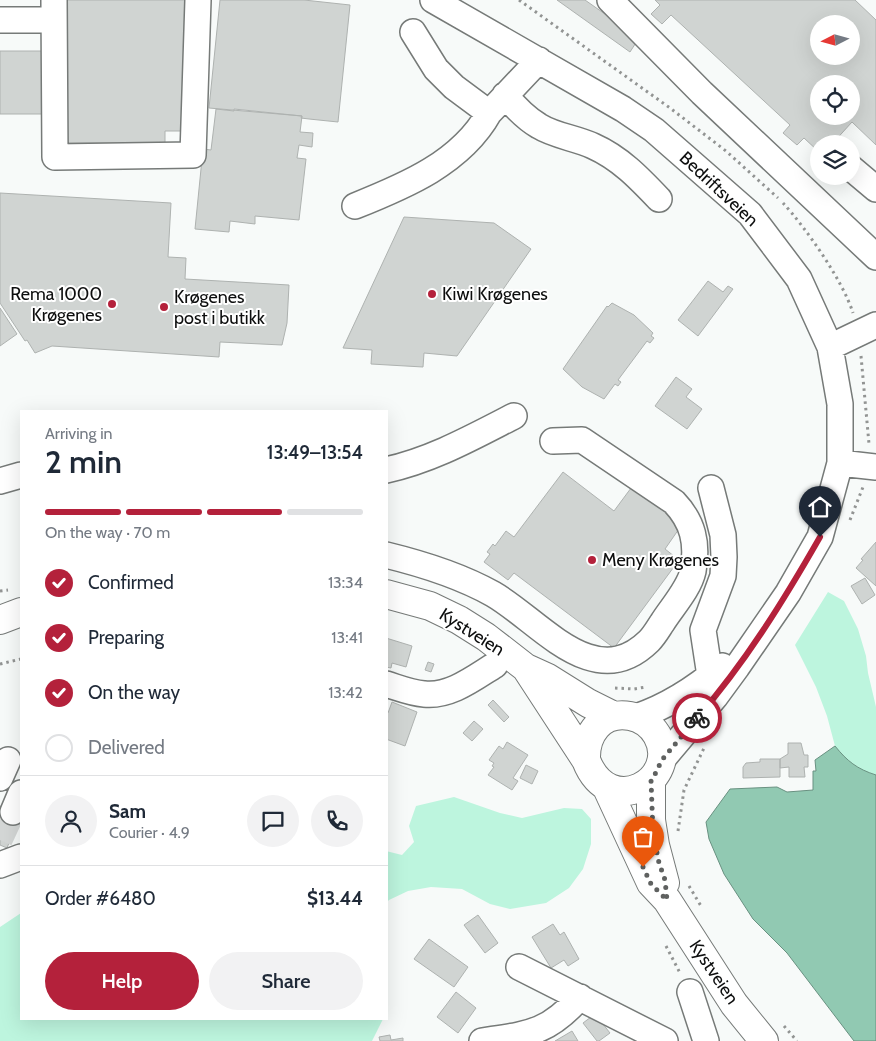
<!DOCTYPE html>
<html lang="en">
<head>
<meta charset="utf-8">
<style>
	:root { --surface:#fff; --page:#f2f2f3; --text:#1f2937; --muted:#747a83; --line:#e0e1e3; --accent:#b4213b }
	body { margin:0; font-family:Cabin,sans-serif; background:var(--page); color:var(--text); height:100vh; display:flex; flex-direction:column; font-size:19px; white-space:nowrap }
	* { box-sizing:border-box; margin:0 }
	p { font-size:16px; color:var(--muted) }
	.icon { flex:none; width:28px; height:28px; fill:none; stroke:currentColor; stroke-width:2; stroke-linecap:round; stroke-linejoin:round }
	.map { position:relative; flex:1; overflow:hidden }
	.side { position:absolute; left:20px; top:410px; width:368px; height:610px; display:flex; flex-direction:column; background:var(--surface); border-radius:0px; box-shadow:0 5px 20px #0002 }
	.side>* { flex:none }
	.needle { width:32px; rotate:264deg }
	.buttons { position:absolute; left:810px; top:15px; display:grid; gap:10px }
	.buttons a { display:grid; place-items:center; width:50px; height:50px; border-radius:50%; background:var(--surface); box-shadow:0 5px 20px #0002; font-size:25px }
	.pin { position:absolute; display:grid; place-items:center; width:42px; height:42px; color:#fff; margin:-51px -21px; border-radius:50% 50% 50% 0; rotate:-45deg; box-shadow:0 0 5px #0007 }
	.pin .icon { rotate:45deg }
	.courier { position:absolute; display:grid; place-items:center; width:50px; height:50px; margin:-25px; border:4px solid #b4213b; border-radius:50%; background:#fff; color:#222; box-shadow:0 1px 6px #0007 }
	.head em { font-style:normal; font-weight:600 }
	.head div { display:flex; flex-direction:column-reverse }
	.head { display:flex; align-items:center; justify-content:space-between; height:85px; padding:0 25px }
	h1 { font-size:32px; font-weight:600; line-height:38px }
	.bar { display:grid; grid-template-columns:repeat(4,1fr); gap:8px 5px; align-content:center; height:60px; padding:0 25px }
	.bar i { height:6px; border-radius:4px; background:var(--line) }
	.bar .on { background:var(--accent) }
	.bar p { grid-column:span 4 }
	.line { display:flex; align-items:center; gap:12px; padding:0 25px; border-top:1px solid var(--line) }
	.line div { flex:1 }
	.round { display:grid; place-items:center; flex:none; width:52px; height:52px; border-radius:26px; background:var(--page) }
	ol { padding:0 25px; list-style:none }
	li { display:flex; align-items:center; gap:15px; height:55px }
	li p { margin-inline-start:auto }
	li .icon { padding:5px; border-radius:50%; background:var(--accent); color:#fff; stroke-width:4 }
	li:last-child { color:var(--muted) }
	li i { width:28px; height:28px; border:2px solid var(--line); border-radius:50% }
	.button { display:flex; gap:10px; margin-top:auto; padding:10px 25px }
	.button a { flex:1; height:58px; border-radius:30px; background:var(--accent); color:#fff; font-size:20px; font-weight:600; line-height:58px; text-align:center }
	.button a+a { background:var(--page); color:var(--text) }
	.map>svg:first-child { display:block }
	.green { fill:#bdf5de }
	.water { fill:#91c9b2; stroke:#699181 }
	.building { fill:#d0d4d2; stroke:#aeb2b0; fill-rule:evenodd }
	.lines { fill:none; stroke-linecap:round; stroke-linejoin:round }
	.minor-tunnel { stroke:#d4d7d6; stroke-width:25; stroke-dasharray:25 12; stroke-linecap:butt }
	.minor-casing { stroke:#767a78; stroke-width:28 }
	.major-casing { stroke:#767a78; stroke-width:30 }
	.path { stroke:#929493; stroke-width:3; stroke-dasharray:2.5 4; stroke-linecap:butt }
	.minor { stroke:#fff; stroke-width:25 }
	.major { stroke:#fff; stroke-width:28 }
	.done { stroke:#5f6160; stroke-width:5; stroke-dasharray:0 9 }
	.route { stroke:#b4213b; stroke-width:6 }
	.poi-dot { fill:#b4213b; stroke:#fff; stroke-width:2 }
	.labels { text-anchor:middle; stroke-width:4; stroke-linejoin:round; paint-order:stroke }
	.street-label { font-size:18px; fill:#0d0e0e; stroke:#fff }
	.poi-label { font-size:18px; fill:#0d0e0e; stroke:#fff; text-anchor:start }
</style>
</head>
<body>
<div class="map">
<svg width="876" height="1041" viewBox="0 0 876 1041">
	<rect width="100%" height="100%" fill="#f7faf9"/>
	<path class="green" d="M828 592 844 601 858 629 866 656 868 673 876 707V775L861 770 847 761 835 746 827 716 816 687 795 645Z
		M454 797 500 813 522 818 564 808 582 809 591 819V844L583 869 569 888 546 903 510 909 490 904 462 889 431 887 408 891 389 900 386 903V851L402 855 414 842 409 826 416 806Z
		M21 913V1019H383L372 1041H0V927Z"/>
	<path class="water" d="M835 746C847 761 857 769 876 775V1041H854L787 953 753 919 724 874 709 839 706 822 730 789 777 787 787 792 813 790V771H816L815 760Z"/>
	<path class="building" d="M67 0H185V131H165V143H67Z
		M220 0H304L350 5 338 122 309 119 301 118 302 116 209 108Z
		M557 0H585L639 38 630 52Z
		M655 0H855L876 20V145L852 122 832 144H819V152L804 138 797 145 783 133 790 125 671 15 662 24 651 14 660 5ZM819 24H851V56H819ZM819 84H851V116H819Z
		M0 51H46L45 114H0Z
		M216 109 234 111V109L302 116 300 132 313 133 312 147 299 145 297 158 306 159 299 220 255 216V224L230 221 229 232 195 229 203 149 211 150Z
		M0 193 171 203 168 257 186 258 185 279 289 285 287 323 282 345 220 342 219 357 52 346 35 353 27 340 25 341 0 303Z
		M404 217 494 223 531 249 457 356 424 353 423 367 371 364 372 350 343 348Z
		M708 281 723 292 728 286 733 289 698 336 678 320Z
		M612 303 634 315 653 333 651 336 654 338 650 343 647 341 618 380 621 382 618 386 615 384 604 399 582 387 563 369 607 306 608 307Z
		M0 308 17 334 0 346Z
		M676 377 692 389 686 397 702 409 687 429 655 406Z
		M563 472 614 511 634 484 677 515 681 526 665 549 679 560 614 648 514 573 508 580 484 562 490 554 487 552 493 544 495 546 506 531 514 537Z
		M876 542V586L856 568 863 560 861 559Z
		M865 578 875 595 862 604 851 586Z
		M386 638 412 646 406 667 392 663 391 668 386 667Z
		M428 662 434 664 431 672 425 670Z
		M493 700 509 717 504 722 488 705Z
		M392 702 417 712 405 746 386 739V713H388Z
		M474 721 483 729 472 741 463 733Z
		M507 742 528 755 513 778 518 781 512 790 488 775 494 767 492 766 494 763 489 760 499 746 503 749Z
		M788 743H801L804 755H808V767H804L805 777H789V767L780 768V759L788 754Z
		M760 759H780V777L743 778V767L746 763 760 762Z
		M526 765 538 771 532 784 520 778Z
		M0 806 20 815 7 848 0 845Z
		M478 915 498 943 485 953 464 925Z
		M553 924 560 935 564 932 579 959 568 966 564 960 551 968 532 937Z
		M429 939 468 967 454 987 414 959Z
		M456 992 476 1008 458 1033 437 1017Z
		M595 1014 610 1033 599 1041H597L583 1023Z
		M572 1031 578 1041H555Z
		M390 1035 391 1040 403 1038V1041H380L379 1037Z"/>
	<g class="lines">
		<path class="minor-tunnel" d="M0 840 13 812"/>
		<g class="minor-casing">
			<path id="minor" d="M54 0 55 157 193 155 198 0
				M433 0 623 109 654 130 750 214 799 279 830 347 840 404V463L820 537 788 593 737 667 715 697 661 761
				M610 0 702 93 876 257
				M0 20H54
				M413 32 436 69 454 87 489 113 539 60
				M505 95C515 107 525 118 539 126 555 136 576 138 593 146 620 158 639 178 659 199
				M851 168 876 189
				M355 206C405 186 461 163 489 113
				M830 347 876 325
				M840 463 876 467
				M386 470C432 460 473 437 514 416
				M0 481 21 475
				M386 555C423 564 459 575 493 594 540 621 594 695 649 641 654 636 658 629 662 623 672 607 689 589 693 571 698 543 693 522 674 502L582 440 553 441
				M710 676 703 630 723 576 724 557 723 535 711 488
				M386 684C399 688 411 693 424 694 450 697 474 678 495 665
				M636 717C669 706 696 688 722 666
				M0 778 8 760
				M13 812 21 793
				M0 865 21 857
				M519 967 665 1041
				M690 992 706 1041
				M482 1041C528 1034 547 1034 580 997"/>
		</g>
		<g class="major-casing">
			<path id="major" d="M386 594 430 606 459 620 486 637 526 668 548 678 588 703 614 716
				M0 620 21 612
				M526 668 586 760C610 822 682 779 657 735 651 725 641 718 630 716 601 711 585 734 586 760
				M651 780V820L655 845 665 883
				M607 788 651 883 667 900 734 1004 764 1041"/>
		</g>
		<path class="path" d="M519 0 670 108 726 151 778 198
			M783 203C806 228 843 281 853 313
			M861 356 869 444
			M850 520 863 487
			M0 591 8 590
			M0 664 21 659
			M615 688 634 689 646 687
			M678 831 684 790 705 746
			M689 886 701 906
			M666 946 680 973
			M784 1026 797 1041"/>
		<use href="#minor" class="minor"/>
		<use href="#major" class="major"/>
	</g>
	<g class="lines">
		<path class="done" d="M643 867 651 884 667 900 665 880 659 863 653 833 651 780 657 771 661 761 697 718"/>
		<path class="route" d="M697 718C745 663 784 600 820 537"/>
	</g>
	<g class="poi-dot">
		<circle cx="432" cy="294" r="5"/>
		<circle cx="112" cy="304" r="5"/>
		<circle cx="164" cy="307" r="5"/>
		<circle cx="592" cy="560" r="5"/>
	</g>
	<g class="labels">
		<g class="street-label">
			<text transform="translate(719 189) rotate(43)" y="6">Bedriftsveien</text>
			<text transform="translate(472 632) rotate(32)" y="6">Kystveien</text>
			<text transform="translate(714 972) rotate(56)" y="6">Kystveien</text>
		</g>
		<g class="poi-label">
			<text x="102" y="300" text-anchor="end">Rema 1000<tspan x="102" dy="21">Krøgenes</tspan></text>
			<text x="442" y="300">Kiwi Krøgenes</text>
			<text x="174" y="303">Krøgenes<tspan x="174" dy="21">post i butikk</tspan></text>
			<text x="602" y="566">Meny Krøgenes</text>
		</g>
	</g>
</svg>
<div class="buttons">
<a><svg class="needle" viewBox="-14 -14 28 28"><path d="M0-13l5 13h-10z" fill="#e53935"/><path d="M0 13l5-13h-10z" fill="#747a83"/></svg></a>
<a><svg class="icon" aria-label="locate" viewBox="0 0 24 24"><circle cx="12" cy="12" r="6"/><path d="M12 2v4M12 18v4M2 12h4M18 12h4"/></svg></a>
<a><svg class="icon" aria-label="layers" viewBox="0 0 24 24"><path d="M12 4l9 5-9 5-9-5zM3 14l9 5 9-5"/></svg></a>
</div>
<div class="pin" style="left:643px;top:867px;background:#ea580c"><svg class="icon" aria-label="bag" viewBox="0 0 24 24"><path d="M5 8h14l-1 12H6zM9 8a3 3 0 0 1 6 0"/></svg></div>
<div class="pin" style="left:820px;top:537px;background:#1f2937"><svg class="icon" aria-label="home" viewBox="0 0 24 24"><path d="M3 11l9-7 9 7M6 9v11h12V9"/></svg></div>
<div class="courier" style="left:697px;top:718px"><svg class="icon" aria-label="bike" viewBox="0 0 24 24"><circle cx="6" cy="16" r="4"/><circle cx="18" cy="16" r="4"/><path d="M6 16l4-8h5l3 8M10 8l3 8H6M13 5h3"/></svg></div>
<section class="side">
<div class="head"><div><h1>2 min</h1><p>Arriving in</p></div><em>13:49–13:54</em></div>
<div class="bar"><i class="on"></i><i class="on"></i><i class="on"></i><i></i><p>On the way · 70 m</p></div>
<ol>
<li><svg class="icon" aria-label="check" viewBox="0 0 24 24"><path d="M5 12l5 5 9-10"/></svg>Confirmed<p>13:34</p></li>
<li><svg class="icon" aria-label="check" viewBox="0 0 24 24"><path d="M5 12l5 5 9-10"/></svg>Preparing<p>13:41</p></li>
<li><svg class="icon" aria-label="check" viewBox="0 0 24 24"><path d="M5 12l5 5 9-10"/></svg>On the way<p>13:42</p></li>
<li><i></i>Delivered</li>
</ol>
<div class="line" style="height:90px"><a class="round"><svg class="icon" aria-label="person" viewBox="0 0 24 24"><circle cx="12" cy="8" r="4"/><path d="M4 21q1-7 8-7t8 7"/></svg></a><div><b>Sam</b><p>Courier · 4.9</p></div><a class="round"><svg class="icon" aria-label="chat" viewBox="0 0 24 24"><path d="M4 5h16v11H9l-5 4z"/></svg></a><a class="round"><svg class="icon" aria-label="phone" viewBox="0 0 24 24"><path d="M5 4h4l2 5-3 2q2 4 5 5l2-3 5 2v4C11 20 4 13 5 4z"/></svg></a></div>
<div class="line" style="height:65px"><div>Order #6480</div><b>$13.44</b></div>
<div class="button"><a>Help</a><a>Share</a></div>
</section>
</div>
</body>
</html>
